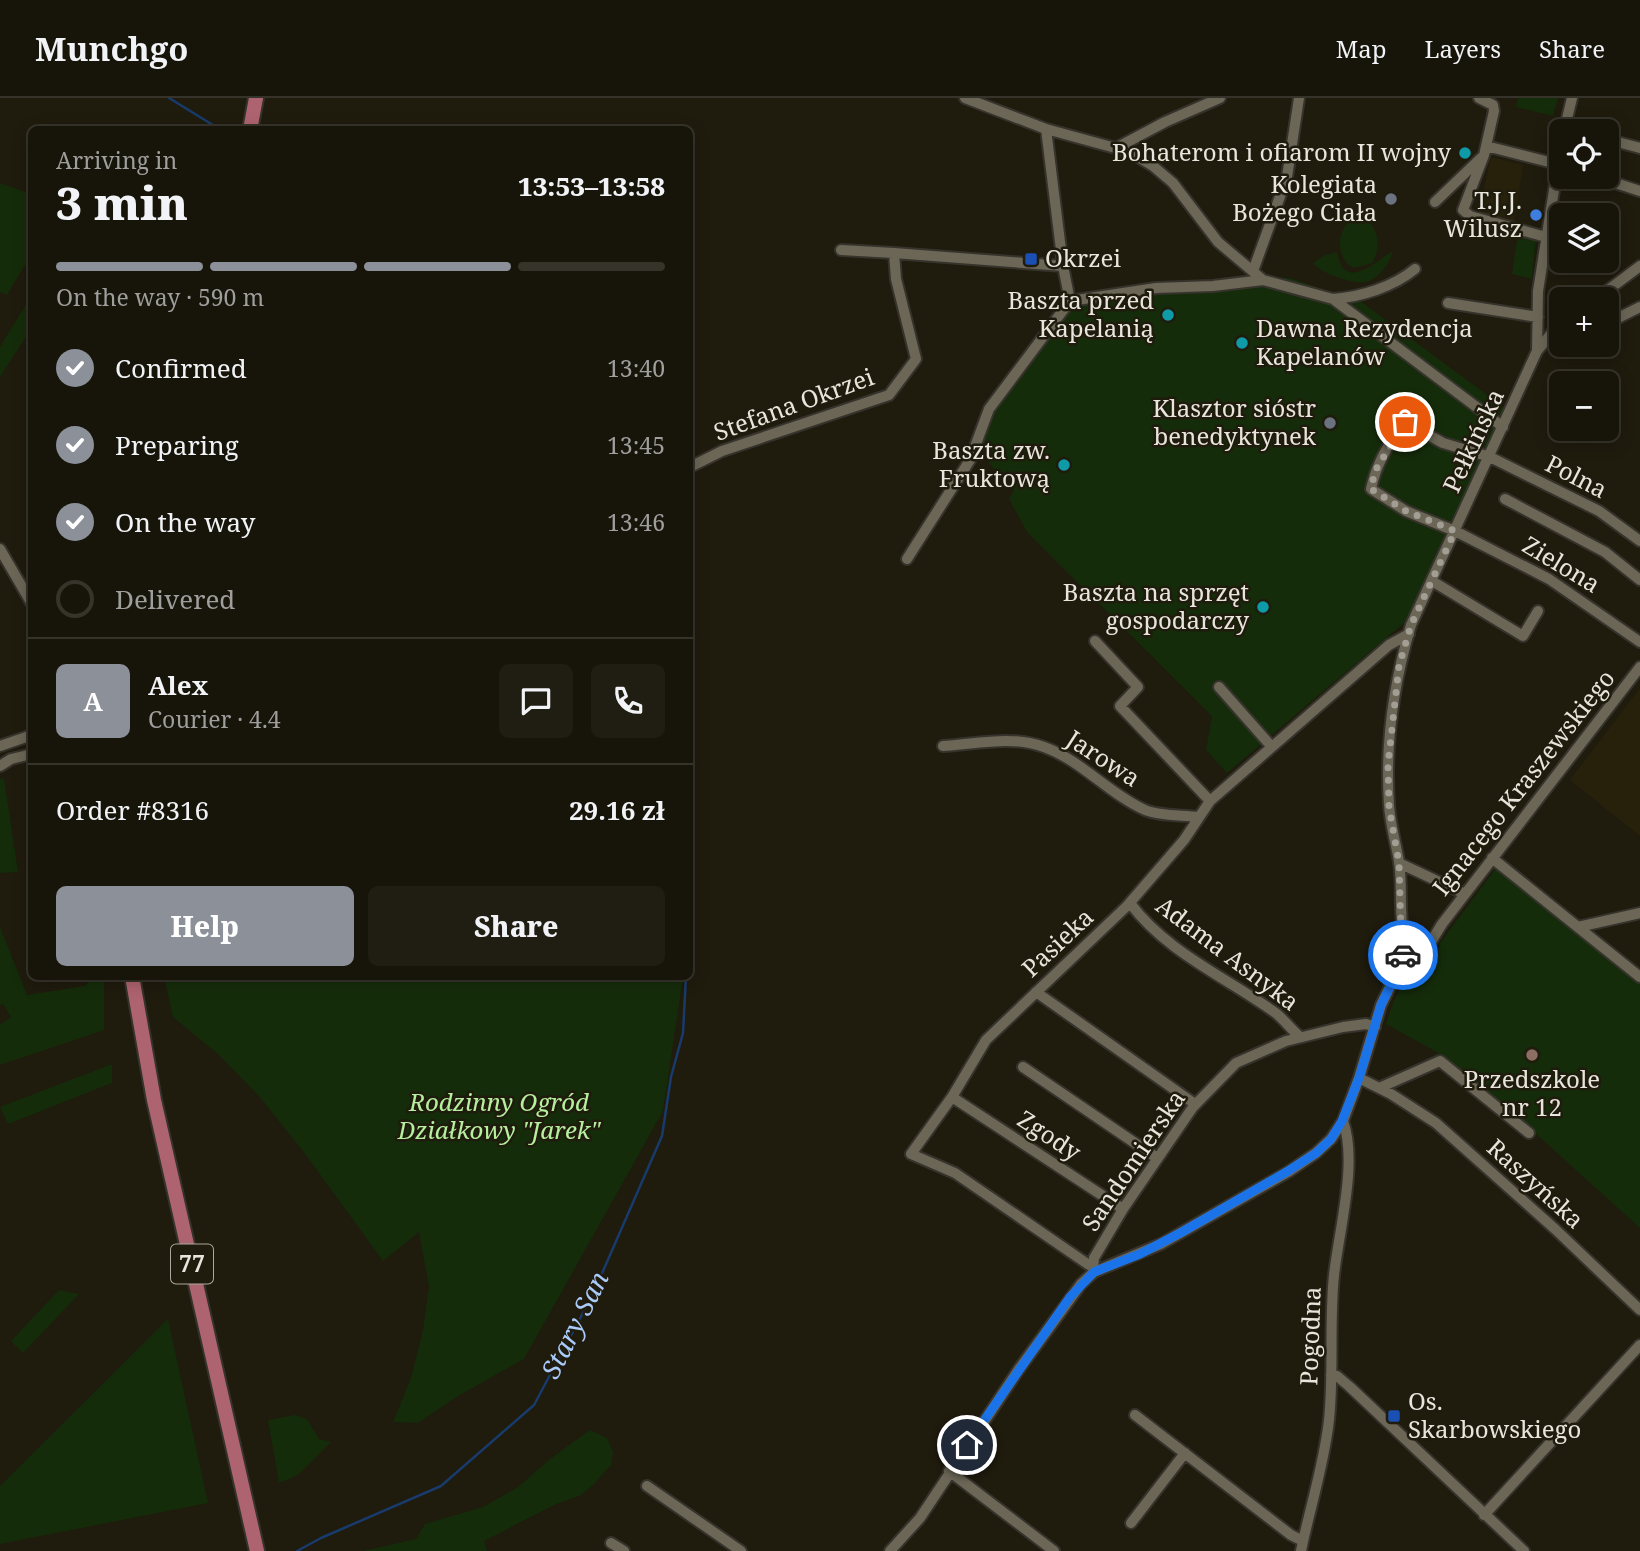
<!DOCTYPE html>
<html lang="en">
<head>
<meta charset="utf-8">
<style>
	:root { --surface:#17140a; --page:#201d13; --text:#f1f3f6; --muted:#9e9e9c; --line:#36332b; --accent:#8c9099 }
	body { margin:0; font-family:"Noto Serif",serif; background:var(--page); color:var(--text); height:100vh; display:flex; flex-direction:column; font-size:26px; white-space:nowrap }
	* { box-sizing:border-box; margin:0 }
	p { font-size:23px; color:var(--muted) }
	.icon { flex:none; width:38px; height:38px; fill:none; stroke:currentColor; stroke-width:2; stroke-linecap:round; stroke-linejoin:round }
	.map { position:relative; flex:1; overflow:hidden }
	.details { position:absolute; left:28px; top:28px; width:665px; height:854px; display:flex; flex-direction:column; background:var(--surface); border-radius:10px; box-shadow:0 4px 18px #0003,0 0 0 2px var(--line) }
	.details>* { flex:none }
	.buttons { position:absolute; left:1549px; top:21px; display:grid; gap:14px }
	.buttons a { display:grid; place-items:center; width:70px; height:70px; border-radius:10px; background:var(--surface); box-shadow:0 4px 18px #0003,0 0 0 2px var(--line); font-size:35px }
	.pin { position:absolute; display:grid; place-items:center; width:60px; height:60px; color:#fff; margin:-30px; border:4px solid #fff; border-radius:50%; box-shadow:0 2px 7px #0007 }
	.courier { position:absolute; display:grid; place-items:center; width:70px; height:70px; margin:-35px; border:5px solid #1a73e8; border-radius:50%; background:#fff; color:#222; box-shadow:0 2px 9px #0007 }
	.head em { font-style:normal; font-weight:800 }
	.head div { display:flex; flex-direction:column-reverse }
	.head { display:flex; align-items:center; justify-content:space-between; height:119px; padding:0 28px }
	h1 { font-size:46px; font-weight:800; line-height:52px }
	.bar { display:grid; grid-template-columns:repeat(4,1fr); gap:10px 7px; align-content:center; height:84px; padding:0 28px }
	.bar i { height:9px; border-radius:5px; background:var(--line) }
	.bar .active { background:var(--accent) }
	.bar p { grid-column:span 4 }
	.line { display:flex; align-items:center; gap:18px; padding:0 28px; border-top:2px solid var(--line) }
	.line div { flex:1 }
	.round { display:grid; place-items:center; flex:none; width:74px; height:74px; border-radius:10px; background:var(--page) }
	ol { padding:0 28px; list-style:none }
	li { display:flex; align-items:center; gap:21px; height:77px }
	li p { margin-inline-start:auto }
	li .icon { padding:7px; border-radius:50%; background:var(--accent); color:#fff; stroke-width:4 }
	li:last-child { color:var(--muted) }
	li i { width:38px; height:38px; border:4px solid var(--line); border-radius:50% }
	.primary-button { display:flex; gap:14px; margin-top:auto; padding:14px 28px }
	.primary-button a { flex:1; height:80px; border-radius:10px; background:var(--accent); color:#fff; font-size:28px; font-weight:800; line-height:80px; text-align:center }
	.primary-button a+a { background:var(--page); color:var(--text) }
	header { display:flex; align-items:center; gap:42px; box-sizing:border-box; height:98px; padding:0 35px; background:var(--surface); border-bottom:2px solid var(--line) }
	header strong { font-size:33px }
	nav { display:flex; gap:38px; margin-inline-start:auto; font-size:24px }
	.map>svg:first-child { display:block }
	.built { fill:#27210c }
	.green { fill:#152c0a }
	.lines { fill:none; stroke-linecap:round; stroke-linejoin:round }
	.stream { stroke:#183b6c; stroke-width:2.5 }
	.minor-casing { stroke:#36332c; stroke-width:14 }
	.major-casing { stroke:#36332c; stroke-width:18 }
	.minor { stroke:#6b6656; stroke-width:10 }
	.major { stroke:#ae6470; stroke-width:14 }
	.done { stroke:#a29e94; stroke-width:7; stroke-dasharray:0 12.6 }
	.route { stroke:#1a73e8; stroke-width:9 }
	.culture-dot { fill:#0f9aa8; stroke:#1f1b0d; stroke-width:2.5 }
	.worship-dot { fill:#6b7280; stroke:#1f1b0d; stroke-width:2.5 }
	.shop-dot { fill:#3f7fe0; stroke:#1f1b0d; stroke-width:2.5 }
	.transit-dot { fill:#1a4fb4; stroke:#1f1b0d; stroke-width:2.5 }
	.education-dot { fill:#8d6e63; stroke:#1f1b0d; stroke-width:2.5 }
	.labels { text-anchor:middle; stroke-width:5; stroke-linejoin:round; paint-order:stroke }
	.shield { fill:#1f1b0d; stroke:#aca89e; stroke-width:2 }
	.shield-label { font-size:23px; font-weight:bold; fill:#e8e5dc }
	.poi-label { font-size:24px; fill:#e8e5dc; stroke:#1f1b0d; text-anchor:end }
	.street-label { font-size:24px; fill:#e8e5dc; stroke:#1f1b0d }
	.park-label { font-size:24px; font-style:italic; fill:#b6f09e; stroke:#1f1b0d }
	.water-label { font-size:26px; font-style:italic; fill:#aacbf9; stroke:#1f1b0d }
</style>
</head>
<body>
<header>
<strong>Munchgo</strong>
<nav><a>Map</a><a>Layers</a><a>Share</a></nav>
</header>
<div class="map">
<svg width="1640" height="1453" viewBox="0 0 1640 1453">
	<rect width="100%" height="100%" fill="#1f1b0d"/>
	<path class="built" d="M1491 59 1523 67 1514 126 1478 115Z
		M1640 590V738L1570 682Z"/>
	<path class="green" d="M1518 0H1558L1553 18 1516 9Z
		M0 85 31 96V157L7 197 0 194Z
		M1361 118C1379 126 1382 150 1372 165L1354 170C1332 160 1337 121 1361 118Z
		M1518 135 1536 141 1532 181 1512 176Z
		M1393 153C1390 164 1381 178 1369 183 1356 188 1321 176 1313 165L1325 157 1337 154C1344 196 1377 162 1393 153Z
		M1249 179 1290 180 1336 196 1352 197 1506 311 1405 524 1227 675 1206 652 1212 618 1027 434 1009 401 1014 392 1007 378 1000 379 972 343 1058 211 1060 203 1077 196 1142 187Z
		M31 198V231L0 279V249Z
		M0 681H4L18 774 0 775Z
		M1496 770 1640 885V1130L1535 1035 1442 957 1386 926C1391 910 1398 887 1412 877 1420 872 1428 871 1437 864L1440 845Z
		M0 829 27 897 85 888 93 879H104V932L0 967V927L11 919 3 906 0 907Z
		M164 879H683L663 1013 524 1261 458 1298 418 1325 393 1324 411 1280 423 1232 429 1189 419 1134 383 1163 306 1057 259 998 219 957 173 919Z
		M112 966V985L8 1026 0 1009Z
		M59 1192 79 1196 23 1255 11 1243Z
		M168 1221 208 1405 0 1446V1388Z
		M295 1317 307 1321 319 1341 331 1344 298 1377 279 1385 268 1322Z
		M590 1332 607 1340 613 1354 611 1367 594 1386 581 1397 554 1407 484 1443 487 1453H363L416 1441 425 1426 483 1409 518 1389 550 1361Z"/>
	<g class="lines">
		<path class="stream" d="M169 0 221 32
			M297 1453 321 1440 441 1388 534 1307 593 1196 662 1038 671 979 683 935 686 878"/>
		<g class="minor-casing">
			<path id="minor" d="M965 0 1046 31 1130 54 1153 68 1173 85 1218 144 1263 182
				M1479 0 1493 7 1494 13 1484 57 1463 112 1470 118 1546 139
				M1046 31 1063 168 1070 203
				M1564 33 1572 0
				M1606 41 1640 50
				M1486 48 1561 67
				M1118 49 1165 24 1220 0
				M1597 79 1640 93
				M1435 104 1481 60
				M841 152 894 155
				M1253 173 1287 79 1299 0
				M1333 201C1361 199 1393 189 1415 171
				M1596 201 1640 168
				M1448 205 1538 219
				M1606 226 1640 209
				M1537 253 1538 193 1561 48
				M690 369 722 353 889 297 916 261 896 181 894 155 1063 168
				M1505 401 1605 454 1640 482
				M1640 443 1599 413 1490 359 1443 345 1405 324C1389 344 1376 367 1371 391L1406 413 1455 433 1549 481 1640 544
				M0 451 32 506
				M907 461 970 362 989 311 1070 203 1156 190 1213 188 1263 182 1333 201 1503 329
				M1432 483 1523 538 1538 513
				M1095 543 1138 589 1120 608 1210 703
				M1219 589 1271 648
				M0 648 32 637
				M943 648C976 646 1012 637 1044 649 1081 662 1109 696 1145 712 1159 718 1182 717 1198 719
				M0 668 11 661 32 656
				M1492 760 1640 879
				M1399 765 1465 796
				M1130 805C1167 855 1228 880 1277 916 1285 923 1292 932 1300 939
				M1578 829 1640 815
				M1402 853a14 14 0 1 1 28 0a14 14 0 1 1-28 0Z
				M1405 844C1398 818 1403 791 1399 764 1396 745 1390 726 1389 707 1385 647 1394 584 1411 527L1537 253 1556 230 1561 226
				M1429 847 1442 826 1640 569
				M1036 894 1195 1006
				M1023 969 1157 1060
				M1359 980 1391 996 1436 1025 1555 1131 1640 1212
				M1379 990 1440 963 1529 1035
				M952 999 1123 1111
				M1093 1167H1089L955 1075 911 1056 952 999 986 942 1127 808 1184 742 1210 703 1389 547 1409 536
				M1093 1171 1094 1160 1123 1111 1193 1009 1236 965 1286 943 1343 929 1366 926 1375 929
				M1331 1277 1337 1278 1350 1289 1524 1453
				M1135 1317 1291 1437 1303 1443
				M949 1373 1054 1453
				M647 1388 741 1453
				M1484 1417 1640 1247
				M1131 1425 1185 1355
				M611 1445 624 1453
				M890 1453 920 1420 1019 1271 1081 1186 1094 1174 1161 1146 1288 1074 1316 1055 1331 1041 1343 1023 1359 980 1381 907 1404 860
				M1301 1453C1310 1409 1324 1367 1329 1322 1334 1274 1329 1225 1334 1177 1339 1132 1358 1064 1343 1023"/>
		</g>
		<g class="major-casing">
			<path id="major" d="M250 32 256 0
				M132 878 154 1002 257 1453"/>
		</g>
		<use href="#minor" class="minor"/>
		<use href="#major" class="major"/>
	</g>
	<g class="lines">
		<path class="done" d="M1403 857 1405 844 1401 832 1399 765 1389 709 1388 666 1399 568 1411 527 1455 433 1406 413 1371 391 1375 373 1405 324"/>
		<path class="route" d="M967 1347 1070 1199 1094 1174 1140 1156 1182 1134 1288 1073 1316 1055 1331 1041 1342 1023 1359 980 1381 907 1404 860 1403 857"/>
	</g>
	<g class="culture-dot">
		<circle cx="1465" cy="55" r="7"/>
		<circle cx="1168" cy="217" r="7"/>
		<circle cx="1242" cy="245" r="7"/>
		<circle cx="1064" cy="367" r="7"/>
		<circle cx="1263" cy="509" r="7"/>
	</g>
	<g class="worship-dot">
		<circle cx="1391" cy="101" r="7"/>
		<circle cx="1330" cy="325" r="7"/>
	</g>
	<circle class="shop-dot" cx="1536" cy="117" r="7"/>
	<g class="transit-dot">
		<rect x="1024" y="154" width="14" height="14" rx="3.5"/>
		<rect x="1387" y="1311" width="14" height="14" rx="3.5"/>
	</g>
	<circle class="education-dot" cx="1532" cy="957" r="7"/>
	<g class="labels">
		<rect class="shield" x="171" y="1146.5" width="42" height="39" rx="5"/>
		<g class="shield-label">
			<text x="192" y="1174">77</text>
		</g>
		<g class="poi-label">
			<text x="1451" y="63">Bohaterom i ofiarom II wojny</text>
			<text x="1377" y="95">Kolegiata<tspan x="1377" dy="28">Bożego Ciała</tspan></text>
			<text x="1522" y="111">T.J.J.<tspan x="1522" dy="28">Wilusz</tspan></text>
			<text x="1045" y="169" text-anchor="start">Okrzei</text>
			<text x="1154" y="211">Baszta przed<tspan x="1154" dy="28">Kapelanią</tspan></text>
			<text x="1256" y="239" text-anchor="start">Dawna Rezydencja<tspan x="1256" dy="28">Kapelanów</tspan></text>
			<text x="1316" y="319">Klasztor sióstr<tspan x="1316" dy="28">benedyktynek</tspan></text>
			<text x="1050" y="361">Baszta zw.<tspan x="1050" dy="28">Fruktową</tspan></text>
			<text x="1249" y="503">Baszta na sprzęt<tspan x="1249" dy="28">gospodarczy</tspan></text>
			<text x="1532" y="990" text-anchor="middle">Przedszkole<tspan x="1532" dy="28">nr 12</tspan></text>
			<text x="1408" y="1312" text-anchor="start">Os.<tspan x="1408" dy="28">Skarbowskiego</tspan></text>
		</g>
		<g class="street-label">
			<text transform="translate(794 307) rotate(-20)" y="8">Stefana Okrzei</text>
			<text transform="translate(1474 343) rotate(-65)" y="8">Pełkińska</text>
			<text transform="translate(1576 379) rotate(27)" y="8">Polna</text>
			<text transform="translate(1561 467) rotate(31)" y="8">Zielona</text>
			<text transform="translate(1103 661) rotate(33)" y="8">Jarowa</text>
			<text transform="translate(1524 685) rotate(-52)" y="8">Ignacego Kraszewskiego</text>
			<text transform="translate(1058 845) rotate(-43)" y="8">Pasieka</text>
			<text transform="translate(1227 856) rotate(37)" y="8">Adama Asnyka</text>
			<text transform="translate(1049 1038) rotate(33)" y="8">Zgody</text>
			<text transform="translate(1134 1063) rotate(-56)" y="8">Sandomierska</text>
			<text transform="translate(1535 1086) rotate(42)" y="8">Raszyńska</text>
			<text transform="translate(1311 1238) rotate(-88)" y="8">Pogodna</text>
		</g>
		<g class="park-label">
			<text x="499" y="1013">Rodzinny Ogród<tspan x="499" dy="28">Działkowy "Jarek"</tspan></text>
		</g>
		<g class="water-label">
			<text transform="translate(575 1227) rotate(-63)" y="9">Stary San</text>
		</g>
	</g>
</svg>
<div class="buttons">
<a><svg class="icon" aria-label="locate" viewBox="0 0 24 24"><circle cx="12" cy="12" r="6"/><path d="M12 2v4M12 18v4M2 12h4M18 12h4"/></svg></a>
<a><svg class="icon" aria-label="layers" viewBox="0 0 24 24"><path d="M12 4l9 5-9 5-9-5zM3 14l9 5 9-5"/></svg></a>
<a>+</a>
<a>−</a>
</div>
<div class="pin" style="left:1405px;top:324px;background:#ea580c"><svg class="icon" aria-label="bag" viewBox="0 0 24 24"><path d="M5 8h14l-1 12H6zM9 8a3 3 0 0 1 6 0"/></svg></div>
<div class="pin" style="left:967px;top:1347px;background:#1f2937"><svg class="icon" aria-label="home" viewBox="0 0 24 24"><path d="M3 11l9-7 9 7M6 9v11h12V9"/></svg></div>
<div class="courier" style="left:1403px;top:857px"><svg class="icon" aria-label="car" viewBox="0 0 24 24"><path d="M5 17H2v-5l4-1 3-4h7l3 4 3 1v5h-3M9 17h6M6 11h13"/><circle cx="7" cy="17" r="2"/><circle cx="17" cy="17" r="2"/></svg></div>
<section class="details">
<div class="head"><div><h1>3 min</h1><p>Arriving in</p></div><em>13:53–13:58</em></div>
<div class="bar"><i class="active"></i><i class="active"></i><i class="active"></i><i></i><p>On the way · 590 m</p></div>
<ol>
<li><svg class="icon" aria-label="check" viewBox="0 0 24 24"><path d="M5 12l5 5 9-10"/></svg>Confirmed<p>13:40</p></li>
<li><svg class="icon" aria-label="check" viewBox="0 0 24 24"><path d="M5 12l5 5 9-10"/></svg>Preparing<p>13:45</p></li>
<li><svg class="icon" aria-label="check" viewBox="0 0 24 24"><path d="M5 12l5 5 9-10"/></svg>On the way<p>13:46</p></li>
<li><i></i>Delivered</li>
</ol>
<div class="line" style="height:126px"><b class="round" style="background:var(--accent);color:#fff">A</b><div><b>Alex</b><p>Courier · 4.4</p></div><a class="round"><svg class="icon" aria-label="chat" viewBox="0 0 24 24"><path d="M4 5h16v11H9l-5 4z"/></svg></a><a class="round"><svg class="icon" aria-label="phone" viewBox="0 0 24 24"><path d="M5 4h4l2 5-3 2q2 4 5 5l2-3 5 2v4C11 20 4 13 5 4z"/></svg></a></div>
<div class="line" style="height:91px"><div>Order #8316</div><b>29.16 zł</b></div>
<div class="primary-button"><a>Help</a><a>Share</a></div>
</section>
</div>
</body>
</html>
